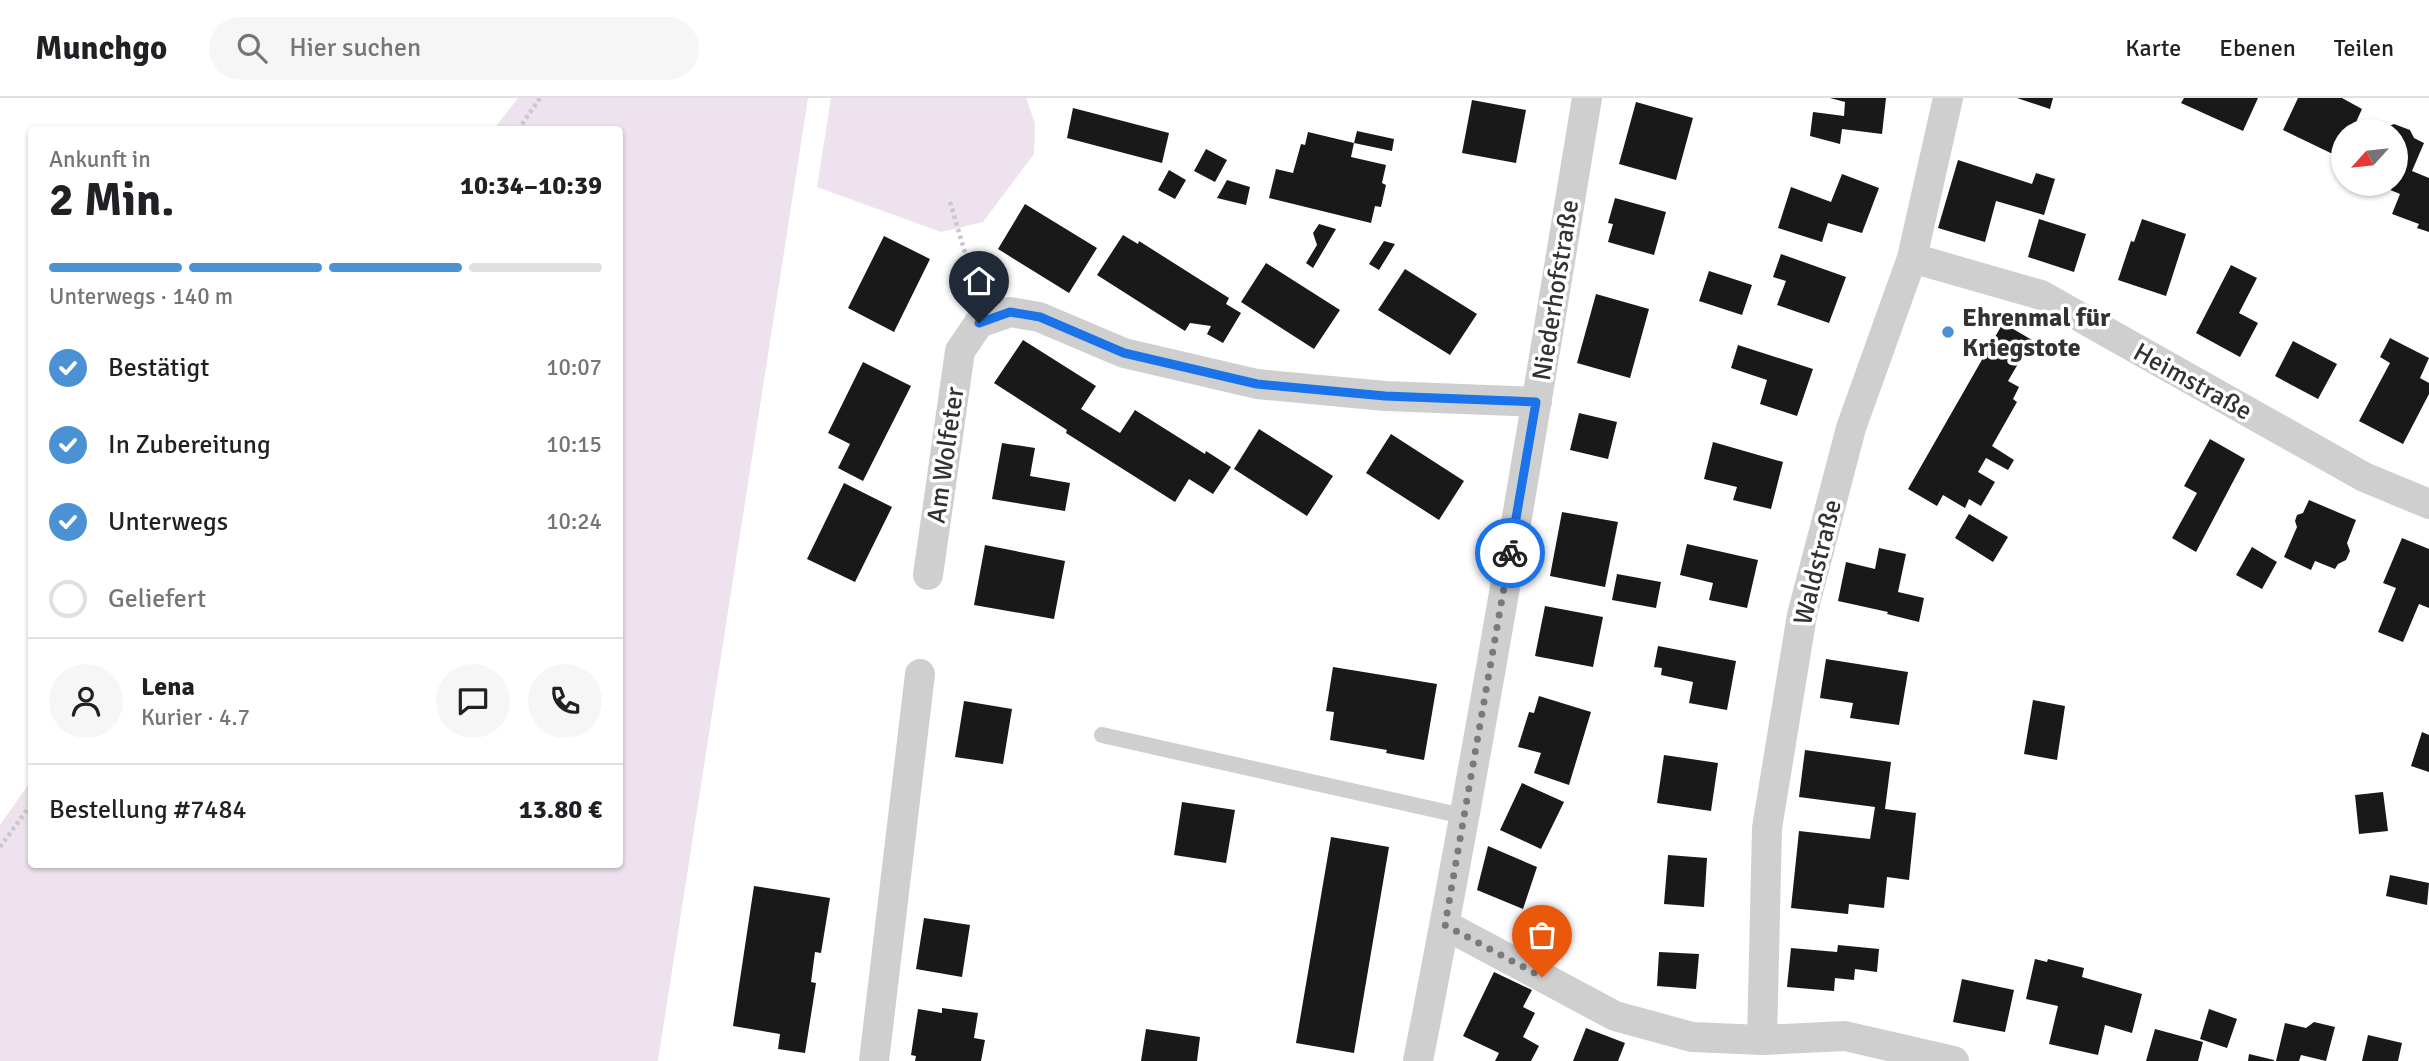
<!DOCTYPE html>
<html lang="de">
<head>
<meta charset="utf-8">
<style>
	:root { --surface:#fff; --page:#f6f6f6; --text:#202124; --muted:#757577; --line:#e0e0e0; --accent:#4a92d4 }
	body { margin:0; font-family:Signika,sans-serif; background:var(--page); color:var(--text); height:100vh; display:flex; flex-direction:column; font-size:26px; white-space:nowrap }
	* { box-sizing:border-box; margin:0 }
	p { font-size:23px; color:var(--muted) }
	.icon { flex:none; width:38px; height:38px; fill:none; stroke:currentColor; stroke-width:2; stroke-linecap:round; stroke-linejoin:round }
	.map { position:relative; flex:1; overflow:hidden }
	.details { position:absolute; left:28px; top:28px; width:595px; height:742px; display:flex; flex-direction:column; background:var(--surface); border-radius:7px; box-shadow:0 2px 5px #0004 }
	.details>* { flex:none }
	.needle { width:46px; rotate:243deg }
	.fabs { position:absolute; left:2331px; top:21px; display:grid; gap:14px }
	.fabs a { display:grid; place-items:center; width:77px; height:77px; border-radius:50%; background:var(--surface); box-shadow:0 2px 5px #0004; font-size:35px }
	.pin { position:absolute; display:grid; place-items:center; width:60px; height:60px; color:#fff; margin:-72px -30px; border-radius:50% 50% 50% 0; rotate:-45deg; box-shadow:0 0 7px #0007 }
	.pin .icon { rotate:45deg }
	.courier { position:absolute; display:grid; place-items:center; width:70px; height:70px; margin:-35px; border:5px solid #1a73e8; border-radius:50%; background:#fff; color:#222; box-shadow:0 2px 9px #0007 }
	.headline em { font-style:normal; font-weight:700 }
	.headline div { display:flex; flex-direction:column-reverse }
	.headline { display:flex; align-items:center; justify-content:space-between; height:119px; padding:0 21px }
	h1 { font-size:46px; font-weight:700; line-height:52px }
	.bar { display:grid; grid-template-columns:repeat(4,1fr); gap:10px 7px; align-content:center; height:84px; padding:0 21px }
	.bar i { height:9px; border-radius:5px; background:var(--line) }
	.bar .active { background:var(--accent) }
	.bar p { grid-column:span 4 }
	.line { display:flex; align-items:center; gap:18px; padding:0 21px; border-top:2px solid var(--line) }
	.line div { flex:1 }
	.round { display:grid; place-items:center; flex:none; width:74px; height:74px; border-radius:37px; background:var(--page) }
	ol { padding:0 21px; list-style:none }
	li { display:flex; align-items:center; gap:21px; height:77px }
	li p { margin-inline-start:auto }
	li .icon { padding:7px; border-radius:50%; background:var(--accent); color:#fff; stroke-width:4 }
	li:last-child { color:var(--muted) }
	li i { width:38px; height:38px; border:4px solid var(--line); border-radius:50% }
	header { display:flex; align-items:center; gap:42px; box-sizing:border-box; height:98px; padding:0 35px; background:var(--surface); border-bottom:2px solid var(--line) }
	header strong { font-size:33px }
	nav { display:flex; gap:38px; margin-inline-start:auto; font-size:24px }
	.search { width:490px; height:63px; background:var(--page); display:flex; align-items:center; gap:18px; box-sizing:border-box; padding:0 24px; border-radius:38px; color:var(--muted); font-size:26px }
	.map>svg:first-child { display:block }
	.green { fill:#ede2ed }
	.building { fill:#191919 }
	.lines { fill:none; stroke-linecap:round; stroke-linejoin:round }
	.path { stroke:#c9c9c9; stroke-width:4.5; stroke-dasharray:3.5 3.5; stroke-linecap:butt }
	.service { stroke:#cfcfcf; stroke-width:16 }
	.minor { stroke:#cfcfcf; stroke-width:30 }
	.done { stroke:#7a7a7a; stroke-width:7; stroke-dasharray:0 12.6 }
	.route { stroke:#1a73e8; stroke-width:9 }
	.poi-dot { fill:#4a92d4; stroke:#fff; stroke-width:2.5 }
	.labels { text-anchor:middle; stroke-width:7; stroke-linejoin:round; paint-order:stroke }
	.street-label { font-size:26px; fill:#323232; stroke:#fff }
	.poi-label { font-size:26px; font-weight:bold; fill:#323232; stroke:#fff; text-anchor:start }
</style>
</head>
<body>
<header>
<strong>Munchgo</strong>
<div class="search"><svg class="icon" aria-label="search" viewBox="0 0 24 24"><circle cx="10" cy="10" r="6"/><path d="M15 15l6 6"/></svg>Hier suchen</div>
<nav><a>Karte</a><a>Ebenen</a><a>Teilen</a></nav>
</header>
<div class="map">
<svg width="2429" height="963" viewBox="0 0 2429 963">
	<rect width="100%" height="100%" fill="#fff"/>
	<path class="green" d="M518 0H808L658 963H0V727L31 683 32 766H620V32L494 31Z
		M831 0H1026L1035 25 1034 56 983 124 941 134 817 89Z"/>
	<path class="building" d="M1830 0H1886L1882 36 1842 31 1840 46 1810 38 1813 14 1844 18 1845 4Z
		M2017 0H2053L2050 11Z
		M2184 0H2258L2243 33 2181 5Z
		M2298 0H2342L2362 11 2352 33H2343V50L2339 59 2283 32Z
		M1472 2 1526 12 1516 65 1462 55Z
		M1636 4 1693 20 1676 82 1619 66Z
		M1073 10 1169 35 1162 65 1067 40Z
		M2394 26 2410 32 2414 40 2424 45 2412 73 2429 80V134L2417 130 2419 126 2392 116 2400 96 2376 86H2396V33H2384L2386 29Z
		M1357 33 1394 41 1392 53 1354 45Z
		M1308 34 1354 45 1351 59 1386 67 1382 85 1386 87 1381 109 1375 108 1371 125 1269 100 1276 71 1293 75 1301 46 1305 47Z
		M1206 51 1227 62 1215 84 1194 73Z
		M1958 62 2032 86 2036 75 2055 81 2044 117 1996 103 1985 144 1938 130Z
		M1169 72 1186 82 1175 101 1158 92Z
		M1842 76 1879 90 1862 135 1828 125 1822 144 1778 130 1791 89 1831 104Z
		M1227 82 1250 89 1246 107 1217 100Z
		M1615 100 1666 114 1654 157 1608 144 1613 126 1608 125Z
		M1025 106 1097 150 1069 195 998 151Z
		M2039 121 2086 136 2074 174 2028 159Z
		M2142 121 2186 136 2166 198 2118 182 2131 143 2134 144Z
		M1319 126 1336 131 1313 170 1306 165 1317 147 1313 135Z
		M1123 137 1138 146 1139 143 1229 200 1226 206 1241 215 1223 245 1207 236 1211 228 1190 225 1185 233 1097 177Z
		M884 138 930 161 894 234 848 210Z
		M1384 143 1395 146 1379 172 1369 166Z
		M1781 156 1846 179 1829 225 1777 207 1786 183 1773 179Z
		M1266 165 1340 212 1314 251 1241 204Z
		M2231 167 2257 180 2239 215 2258 225 2240 259 2196 235Z
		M1405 171 1477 216 1450 257 1378 212Z
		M1709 173 1752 187 1742 217 1699 203Z
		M1596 196 1649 211 1630 280 1577 265Z
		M2003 225 2032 242 2008 283 2019 289 2013 301 2017 304 1992 348 2014 362 2008 372 1986 360 1978 374 1995 384 1981 408 1969 401 1965 410 1943 397 1937 408 1908 391Z
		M2390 240 2429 260 2420 280 2429 285V296L2403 346 2359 323 2390 265 2380 259Z
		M1023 242 1096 288 1081 311 1120 335 1135 312 1205 356 1206 353 1231 369 1213 396 1189 381 1175 404 1066 335 1067 332 994 285Z
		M2293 243 2337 266 2318 301 2275 278Z
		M1738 247 1813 271 1797 318 1760 306 1767 282 1731 270Z
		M863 264 911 288 863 383 838 370 850 346 828 335Z
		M1579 315 1617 324 1608 361 1570 352Z
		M1259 331 1333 378 1307 418 1234 371Z
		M1391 336 1464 383 1439 422 1366 375Z
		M2210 341 2245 361 2196 454 2172 440 2197 395 2184 388Z
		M1713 344 1783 364 1771 411 1733 402 1737 389 1704 381Z
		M1002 345 1035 350 1030 378 1070 385 1065 413 992 401Z
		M844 385 892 409 855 484 807 461Z
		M2309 402 2356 422 2347 445 2350 453 2346 462 2338 466 2335 471 2315 463 2311 472 2284 459 2297 429 2295 423 2297 417 2303 415Z
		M1562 414 1618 424 1605 489 1550 478Z
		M1969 416 2008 439 1993 464 1955 440Z
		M2402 440 2429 451V510L2419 506 2403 544 2378 534 2396 490 2383 485Z
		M1687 446 1758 462 1747 510 1709 502 1713 485 1680 477Z
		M985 447 1065 463 1054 521 974 507Z
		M2252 449 2277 464 2262 491 2236 477Z
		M1879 450 1906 456 1898 494 1924 500 1919 524 1887 516 1888 514 1838 503 1846 464 1875 471Z
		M1617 476 1661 484 1656 510 1612 502Z
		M1545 508 1603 519 1593 569 1535 558Z
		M1658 548 1736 563 1727 612 1689 605 1693 584 1661 577 1662 570 1654 569Z
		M1826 561 1908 574 1899 627 1850 620 1853 605 1820 600Z
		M1333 569 1437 586 1424 662 1386 655 1387 652 1330 642 1334 614 1326 613Z
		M1539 598 1591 614 1569 687 1534 675 1541 655 1518 649 1529 614 1534 615Z
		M2033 602 2065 608 2057 662 2024 656Z
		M964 603 1012 611 1003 666 955 659Z
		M2422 634 2429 637V674L2411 668Z
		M1805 652 1891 664 1885 711 1916 715 1909 782 1887 779 1884 810 1849 806 1848 816 1791 810 1799 733 1870 741 1875 709 1799 699Z
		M1664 657 1718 665 1711 713 1657 705Z
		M1522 685 1564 704 1541 751 1500 732Z
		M2383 694 2388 733 2359 736 2355 697Z
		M1182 704 1235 712 1226 765 1174 757Z
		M1331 739 1389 749 1354 955 1296 945Z
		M1488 748 1537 769 1523 811 1477 792Z
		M1668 757 1707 760 1704 809 1664 806Z
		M2390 777 2429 785 2427 807 2386 798Z
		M754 788 830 800 821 855 815 854 811 884 816 885 805 955 778 951 780 936 733 928Z
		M924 820 970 827 962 879 916 871Z
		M1838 847 1879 851 1877 874 1855 871 1854 882 1835 880 1834 893 1787 889 1791 850 1837 854Z
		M1659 854 1699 856 1696 891 1657 888Z
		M2035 861 2047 864 2048 861 2084 870 2082 879 2142 896 2132 935 2105 927 2098 957 2049 946 2058 908 2026 901Z
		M1494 874 1532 892 1523 909 1535 915 1523 939 1539 948 1531 963H1495L1499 955 1463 938Z
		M1962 881 2014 892 2005 934 1953 924Z
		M942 910 978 915 974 940 985 942 981 963H915L916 958 911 957 918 911 942 915Z
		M2209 911 2237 921 2227 950 2200 941Z
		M2314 924 2335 929 2326 963 2301 957 2299 963H2276L2285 925 2306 930Z
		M1586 930 1625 945 1618 963H1573Z
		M1146 931 1200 939 1197 963H1141Z
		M2155 931 2203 944 2198 963H2146Z
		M2368 937 2402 945 2398 963H2362Z
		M2249 956 2274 962V963H2248Z"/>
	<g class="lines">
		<path class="path" d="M518 32 540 0
			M950 104 976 192
			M0 749 32 705"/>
		<path class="service" d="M1102 637 1463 718"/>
		<path class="minor" d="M1912 160 2041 197 2364 379 2429 406
			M928 477 960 253 979 225 1010 214 1039 219 1124 255 1257 286 1385 298 1537 304
			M1445 827 1615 918 1692 939 1762 942 1845 938 1954 963
			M1762 942 1767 730 1802 517 1851 330 1912 160 1948 0
			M874 963 920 576
			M1418 963C1481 643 1534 321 1587 0"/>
	</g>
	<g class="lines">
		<path class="done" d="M1510 455 1445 827 1542 879"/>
		<path class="route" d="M979 225 1010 214 1040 219 1124 255 1257 286 1385 298 1536 304 1510 455"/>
	</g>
	<circle class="poi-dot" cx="1948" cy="234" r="7"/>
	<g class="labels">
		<g class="street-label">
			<text transform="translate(1555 192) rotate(-81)" y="9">Niederhofstraße</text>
			<text transform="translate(2193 283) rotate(29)" y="9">Heimstraße</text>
			<text transform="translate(945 357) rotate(-82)" y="9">Am Wolfeter</text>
			<text transform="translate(1817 464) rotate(-76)" y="9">Waldstraße</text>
		</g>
		<g class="poi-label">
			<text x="1962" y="228">Ehrenmal für<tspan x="1962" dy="30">Kriegstote</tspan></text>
		</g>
	</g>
</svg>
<div class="fabs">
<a><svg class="needle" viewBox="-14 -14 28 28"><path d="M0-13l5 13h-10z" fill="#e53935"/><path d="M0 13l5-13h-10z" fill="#757577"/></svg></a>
</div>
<div class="pin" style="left:1542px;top:879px;background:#ea580c"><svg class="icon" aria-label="bag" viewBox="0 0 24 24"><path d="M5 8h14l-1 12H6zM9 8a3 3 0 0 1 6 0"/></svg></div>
<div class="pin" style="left:979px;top:225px;background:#1f2937"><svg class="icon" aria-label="home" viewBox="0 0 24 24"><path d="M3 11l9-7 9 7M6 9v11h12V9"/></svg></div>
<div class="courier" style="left:1510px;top:455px"><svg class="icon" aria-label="bike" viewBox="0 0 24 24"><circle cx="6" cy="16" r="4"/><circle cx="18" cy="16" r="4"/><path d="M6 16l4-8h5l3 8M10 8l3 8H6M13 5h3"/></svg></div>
<section class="details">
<div class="headline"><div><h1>2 Min.</h1><p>Ankunft in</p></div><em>10:34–10:39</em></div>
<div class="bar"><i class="active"></i><i class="active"></i><i class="active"></i><i></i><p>Unterwegs · 140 m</p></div>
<ol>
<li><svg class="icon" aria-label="check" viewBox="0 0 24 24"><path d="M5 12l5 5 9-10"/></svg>Bestätigt<p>10:07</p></li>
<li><svg class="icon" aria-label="check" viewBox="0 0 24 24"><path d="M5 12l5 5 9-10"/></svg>In Zubereitung<p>10:15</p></li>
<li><svg class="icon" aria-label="check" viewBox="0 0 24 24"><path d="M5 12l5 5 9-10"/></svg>Unterwegs<p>10:24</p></li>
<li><i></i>Geliefert</li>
</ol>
<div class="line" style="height:126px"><a class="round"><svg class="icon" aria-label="person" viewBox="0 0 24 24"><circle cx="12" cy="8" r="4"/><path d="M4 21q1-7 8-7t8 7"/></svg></a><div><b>Lena</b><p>Kurier · 4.7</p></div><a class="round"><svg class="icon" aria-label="chat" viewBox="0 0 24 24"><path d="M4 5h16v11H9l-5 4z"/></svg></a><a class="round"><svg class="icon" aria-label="phone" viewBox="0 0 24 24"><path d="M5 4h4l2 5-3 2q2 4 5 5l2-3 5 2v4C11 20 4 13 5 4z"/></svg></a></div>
<div class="line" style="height:91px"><div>Bestellung #7484</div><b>13.80 €</b></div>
</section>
</div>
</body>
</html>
